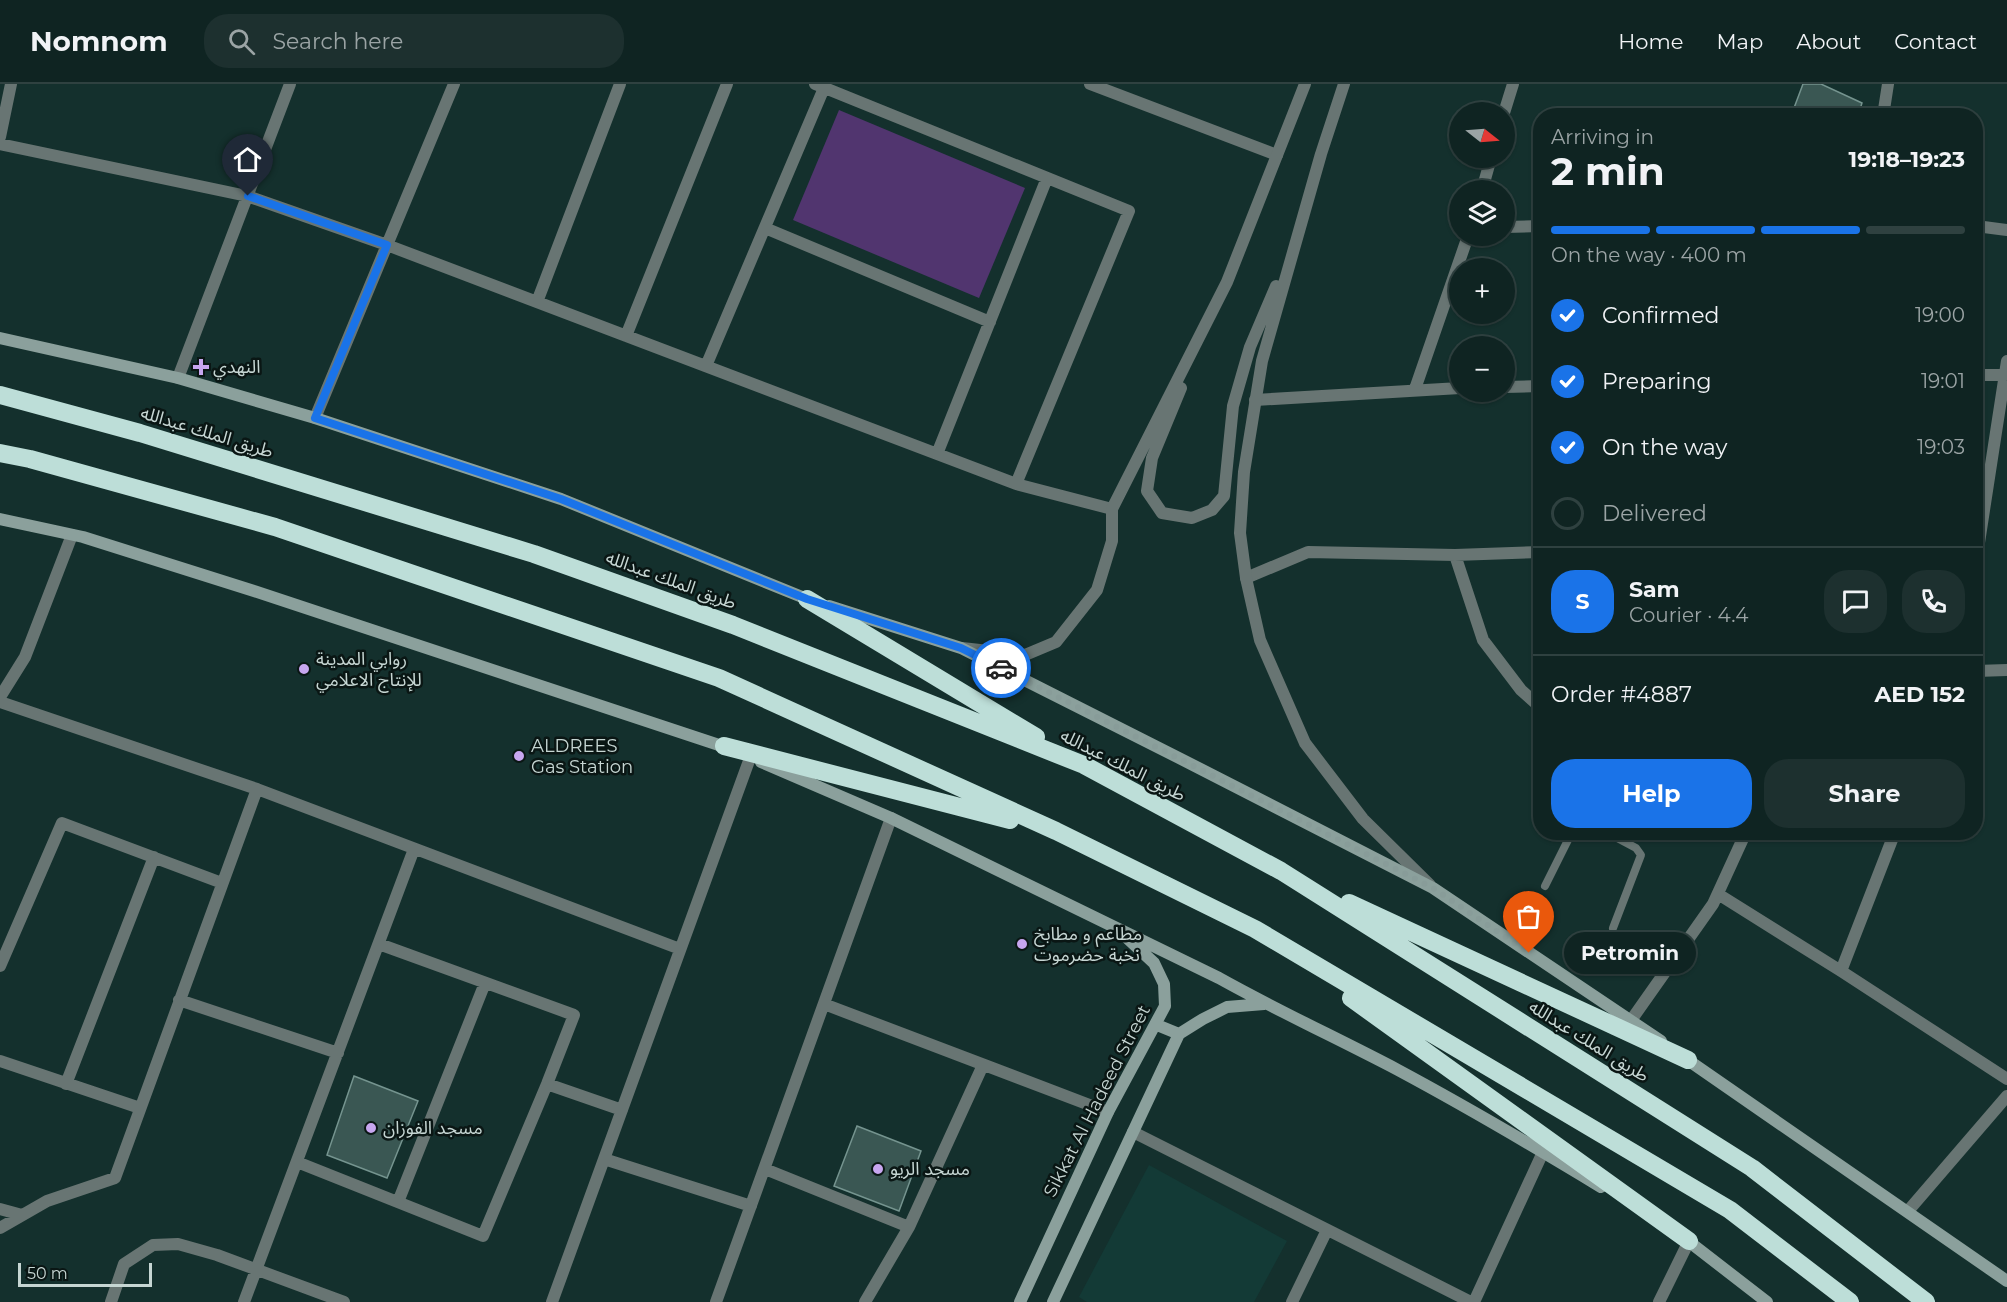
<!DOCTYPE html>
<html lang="en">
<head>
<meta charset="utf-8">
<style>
	:root { --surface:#0f2422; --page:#1d302f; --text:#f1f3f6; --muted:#9ba4a5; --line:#2f4140; --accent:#1a73e8 }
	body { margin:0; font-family:Montserrat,"Noto Sans Arabic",sans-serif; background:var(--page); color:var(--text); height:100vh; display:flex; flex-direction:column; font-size:22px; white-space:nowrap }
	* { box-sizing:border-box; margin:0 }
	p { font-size:20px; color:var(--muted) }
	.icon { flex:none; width:33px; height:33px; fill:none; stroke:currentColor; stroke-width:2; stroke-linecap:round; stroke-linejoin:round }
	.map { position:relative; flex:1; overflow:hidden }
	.sheet { position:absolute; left:1533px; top:24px; width:450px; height:732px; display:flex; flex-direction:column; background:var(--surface); border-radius:24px; box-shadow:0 2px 4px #0004,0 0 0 2px var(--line) }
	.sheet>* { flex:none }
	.needle { width:39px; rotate:107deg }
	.tools { position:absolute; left:1449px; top:18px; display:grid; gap:12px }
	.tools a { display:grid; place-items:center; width:66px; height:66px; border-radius:50%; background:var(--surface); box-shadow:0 2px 4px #0004,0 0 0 2px var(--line); font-size:30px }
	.scale { position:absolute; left:18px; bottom:15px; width:134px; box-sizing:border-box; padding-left:6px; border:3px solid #c6d6d3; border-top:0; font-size:16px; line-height:21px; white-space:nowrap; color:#c6d6d3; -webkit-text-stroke:4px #0a1614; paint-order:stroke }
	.pin { position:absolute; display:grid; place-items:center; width:51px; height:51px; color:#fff; margin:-62px -26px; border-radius:50% 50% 50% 0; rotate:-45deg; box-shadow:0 0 6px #0007 }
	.pin .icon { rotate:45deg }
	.courier { position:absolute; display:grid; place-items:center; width:60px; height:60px; margin:-30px; border:4px solid #1a73e8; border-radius:50%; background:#fff; color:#222; box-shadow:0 2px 8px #0007 }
	.bubble { position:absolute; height:42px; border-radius:21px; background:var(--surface); box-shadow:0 2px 4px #0004,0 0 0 2px var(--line); font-size:20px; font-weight:700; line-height:42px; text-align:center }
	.summary em { font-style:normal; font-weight:700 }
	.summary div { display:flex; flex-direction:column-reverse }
	.summary { display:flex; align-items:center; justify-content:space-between; height:102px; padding:0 18px }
	h1 { font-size:39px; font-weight:700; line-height:45px }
	.bar { display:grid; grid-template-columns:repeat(4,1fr); gap:9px 6px; align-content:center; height:72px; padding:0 18px }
	.bar i { height:8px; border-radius:4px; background:var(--line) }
	.bar .current { background:var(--accent) }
	.bar p { grid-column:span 4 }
	.line { display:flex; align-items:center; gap:15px; padding:0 18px; border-top:2px solid var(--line) }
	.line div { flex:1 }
	.round { display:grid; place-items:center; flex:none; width:63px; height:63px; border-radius:24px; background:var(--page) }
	ol { padding:0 18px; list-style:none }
	li { display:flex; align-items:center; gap:18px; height:66px }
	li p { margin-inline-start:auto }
	li .icon { padding:6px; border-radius:50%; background:var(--accent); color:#fff; stroke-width:4 }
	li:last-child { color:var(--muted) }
	li i { width:33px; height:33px; border:3px solid var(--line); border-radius:50% }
	.cta { display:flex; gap:12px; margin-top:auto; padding:12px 18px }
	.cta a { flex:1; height:69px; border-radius:24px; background:var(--accent); color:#fff; font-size:24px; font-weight:700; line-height:69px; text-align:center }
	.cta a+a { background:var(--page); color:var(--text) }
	header { display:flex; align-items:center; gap:36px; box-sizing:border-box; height:84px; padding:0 30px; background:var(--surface); border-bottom:2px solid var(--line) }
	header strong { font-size:28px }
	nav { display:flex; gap:33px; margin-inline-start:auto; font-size:21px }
	.search { width:420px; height:54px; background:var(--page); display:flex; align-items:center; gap:15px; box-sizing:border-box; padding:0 21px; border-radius:24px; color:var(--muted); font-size:22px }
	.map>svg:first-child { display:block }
	.built { fill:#133a36 }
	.green { fill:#51356f }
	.building { fill:#3a5753; stroke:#75948f; stroke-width:1.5 }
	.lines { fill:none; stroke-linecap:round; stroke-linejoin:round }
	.service { stroke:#687573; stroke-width:8 }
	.minor { stroke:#687573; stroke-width:12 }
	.tertiary { stroke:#687573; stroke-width:12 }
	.secondary { stroke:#8ba09c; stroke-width:12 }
	.motorway { stroke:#bdded8; stroke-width:18 }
	.done { stroke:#889c99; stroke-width:6; stroke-dasharray:0 10.8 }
	.route { stroke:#1a73e8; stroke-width:8 }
	.poi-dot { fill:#c7a6ef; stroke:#0a1614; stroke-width:2 }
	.labels { text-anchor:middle; stroke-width:5; stroke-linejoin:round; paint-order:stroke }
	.poi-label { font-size:18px; fill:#c6d6d3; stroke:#0a1614; text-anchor:start }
	.street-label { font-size:18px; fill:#c6d6d3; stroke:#0a1614 }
</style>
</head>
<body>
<header>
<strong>Nomnom</strong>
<div class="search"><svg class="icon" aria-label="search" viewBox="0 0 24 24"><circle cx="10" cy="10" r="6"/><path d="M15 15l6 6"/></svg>Search here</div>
<nav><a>Home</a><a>Map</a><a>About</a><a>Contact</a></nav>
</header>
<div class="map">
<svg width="2007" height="1218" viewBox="0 0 2007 1218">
	<rect width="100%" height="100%" fill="#14302d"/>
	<path class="built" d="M1149 1081 1287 1157 1254 1218H1087L1079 1213Z"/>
	<path class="green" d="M839 26 1025 104 979 214 793 136Z"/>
	<path class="building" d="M1803 0H1821L1862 19 1858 32H1791Z
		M354 992 418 1017 387 1094 327 1071Z
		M857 1042 921 1067 899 1127 834 1102Z"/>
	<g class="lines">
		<path class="service" d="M1606 748 1636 764 1641 771 1613 844
			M1545 802 1572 748"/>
		<path class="minor" d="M815 0 1129 127 1016 400
			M1090 0 1277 71
			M1504 29 1513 0
			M1883 32 1888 0
			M0 53 11 0
			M0 60 247 112 387 161 1016 400 1112 425
			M1482 106 1491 74
			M1976 142 2007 146
			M1504 143 1540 142
			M765 144 990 238
			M537 218 620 0
			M626 252 727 0
			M706 282 824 4
			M1976 291H2005
			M178 294 290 0
			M1504 303 1540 302
			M1415 305 1468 152
			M1255 316 1460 304
			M315 334 454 0
			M937 370 1047 94
			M1455 471 1483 556 1521 606 1540 623
			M1976 478 2007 277
			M1246 494 1308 468 1455 471 1540 468
			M1976 587 2007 586
			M0 613 25 573 72 451
			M0 618 257 705 680 865
			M1718 810 1841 887 2007 995
			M0 882 62 739 222 799
			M1841 887 1895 748
			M179 916 338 969
			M824 920 1108 1028
			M1632 935 1713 820 1746 748
			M0 977 140 1024
			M66 1000 154 773
			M547 1000 622 1026
			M1133 1048 1471 1218
			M604 1075 751 1122
			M297 1078 483 1152 547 1000 574 931 379 860
			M765 1085 909 1143
			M398 1118 485 899
			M0 1125 22 1131
			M1908 1127 2007 1012
			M0 1144 47 1117 115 1094 257 705
			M111 1218 124 1180 153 1161 178 1160 217 1171 344 1218
			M244 1218 414 765
			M552 1218 750 674
			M716 1218 891 734
			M865 1218 909 1143 983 981
			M1292 1218 1327 1146
			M1474 1218 1543 1068
			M1659 1218 1689 1157"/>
		<path class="tertiary" d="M1344 0 1321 70 1262 277 1244 388 1240 449 1246 494 1260 556 1305 659 1363 735 1430 801
			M1181 304 1152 374 1147 407 1162 429 1192 434 1212 426 1224 412 1233 322 1250 263 1276 202
			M962 564 1025 571 1056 558 1097 506 1112 457V425L1227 198 1305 0"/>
		<path class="secondary" d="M0 254 178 294 315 334 561 415 812 517
			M0 435 83 453 254 507 731 665
			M829 522 961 564 1179 674 1433 804 1661 957
			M761 678 891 734 1219 894C1278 927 1339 955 1398 986 1467 1023 1535 1063 1601 1103
			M1157 941 1179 950
			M1682 972 2007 1197
			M1683 1153 1767 1218
			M1020 1218 1108 1028 1165 922 1164 900 1154 879 1124 851
			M1053 1218 1179 950 1203 935 1227 923 1264 920"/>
		<path class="motorway" d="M0 311 140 349 534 470 733 541 1084 681 1281 787 1752 1084 1926 1218
			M0 369 30 375 275 443 719 594 1056 747 1255 845 1730 1126 1850 1218
			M807 515 1036 653
			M724 662 1010 736
			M1349 819 1688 976
			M1351 914 1689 1157"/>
	</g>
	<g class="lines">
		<path class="done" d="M1001 584 1433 804 1529 869"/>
		<path class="route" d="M248 112 387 161 315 334 561 415 807 515 961 564 1001 584"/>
	</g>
	<g class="poi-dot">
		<path d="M198 274h6v6h6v6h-6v6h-6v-6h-6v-6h6z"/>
		<circle cx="304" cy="585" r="6"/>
		<circle cx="519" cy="672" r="6"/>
		<circle cx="1022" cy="860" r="6"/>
		<circle cx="371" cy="1044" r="6"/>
		<circle cx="878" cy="1085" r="6"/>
	</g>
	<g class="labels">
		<g class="poi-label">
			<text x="213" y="289">النهدي</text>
			<text x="316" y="581">روابي المدينة<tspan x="316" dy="21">للإنتاج الاعلامي</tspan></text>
			<text x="531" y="668">ALDREES<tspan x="531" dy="21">Gas Station</tspan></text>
			<text x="1034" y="856">مطاعم و مطابخ<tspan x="1034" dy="21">نخبة حضرموت</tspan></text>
			<text x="383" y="1050">مسجد الفوزان</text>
			<text x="890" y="1091">مسجد الريو</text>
		</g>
		<g class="street-label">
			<text transform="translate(207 348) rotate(17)" y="6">طريق الملك عبدالله</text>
			<text transform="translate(671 496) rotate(20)" y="6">طريق الملك عبدالله</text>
			<text transform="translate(1123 681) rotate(27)" y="6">طريق الملك عبدالله</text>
			<text transform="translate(1589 957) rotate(32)" y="6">طريق الملك عبدالله</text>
			<text transform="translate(1097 1017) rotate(-63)" y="6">Sikkat Al Hadeed Street</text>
		</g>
	</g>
</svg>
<div class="tools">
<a><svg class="needle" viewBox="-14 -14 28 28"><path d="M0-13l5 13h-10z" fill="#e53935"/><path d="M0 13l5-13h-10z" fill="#9ba4a5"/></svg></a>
<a><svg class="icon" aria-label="layers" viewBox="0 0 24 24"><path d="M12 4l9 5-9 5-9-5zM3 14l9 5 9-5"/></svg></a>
<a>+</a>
<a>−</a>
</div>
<div class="scale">50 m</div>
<div class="pin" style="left:1529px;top:869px;background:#ea580c"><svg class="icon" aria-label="bag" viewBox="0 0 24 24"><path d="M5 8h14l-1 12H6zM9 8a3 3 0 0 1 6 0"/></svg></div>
<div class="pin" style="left:248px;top:112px;background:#1f2937"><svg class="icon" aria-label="home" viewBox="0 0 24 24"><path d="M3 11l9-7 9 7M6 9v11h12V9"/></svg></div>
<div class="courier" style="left:1001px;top:584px"><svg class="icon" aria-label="car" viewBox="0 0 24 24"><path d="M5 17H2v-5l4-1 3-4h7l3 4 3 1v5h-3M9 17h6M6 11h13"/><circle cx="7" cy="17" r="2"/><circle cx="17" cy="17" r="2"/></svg></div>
<div class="bubble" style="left:1564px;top:848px;width:132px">Petromin</div>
<section class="sheet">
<div class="summary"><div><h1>2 min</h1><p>Arriving in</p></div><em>19:18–19:23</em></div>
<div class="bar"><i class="current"></i><i class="current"></i><i class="current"></i><i></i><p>On the way · 400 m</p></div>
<ol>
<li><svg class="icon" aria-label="check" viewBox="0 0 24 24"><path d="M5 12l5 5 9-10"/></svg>Confirmed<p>19:00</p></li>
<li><svg class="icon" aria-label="check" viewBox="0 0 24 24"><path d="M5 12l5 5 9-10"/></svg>Preparing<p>19:01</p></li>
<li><svg class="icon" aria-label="check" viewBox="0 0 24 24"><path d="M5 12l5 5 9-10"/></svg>On the way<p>19:03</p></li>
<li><i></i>Delivered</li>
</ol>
<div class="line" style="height:108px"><b class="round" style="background:var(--accent);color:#fff">S</b><div><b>Sam</b><p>Courier · 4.4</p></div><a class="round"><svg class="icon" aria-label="chat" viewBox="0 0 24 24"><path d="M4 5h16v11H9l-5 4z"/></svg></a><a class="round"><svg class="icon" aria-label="phone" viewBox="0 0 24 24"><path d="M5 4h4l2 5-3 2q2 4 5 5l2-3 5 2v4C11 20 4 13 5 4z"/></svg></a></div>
<div class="line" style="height:78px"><div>Order #4887</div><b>AED 152</b></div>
<div class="cta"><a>Help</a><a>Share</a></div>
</section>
</div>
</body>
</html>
